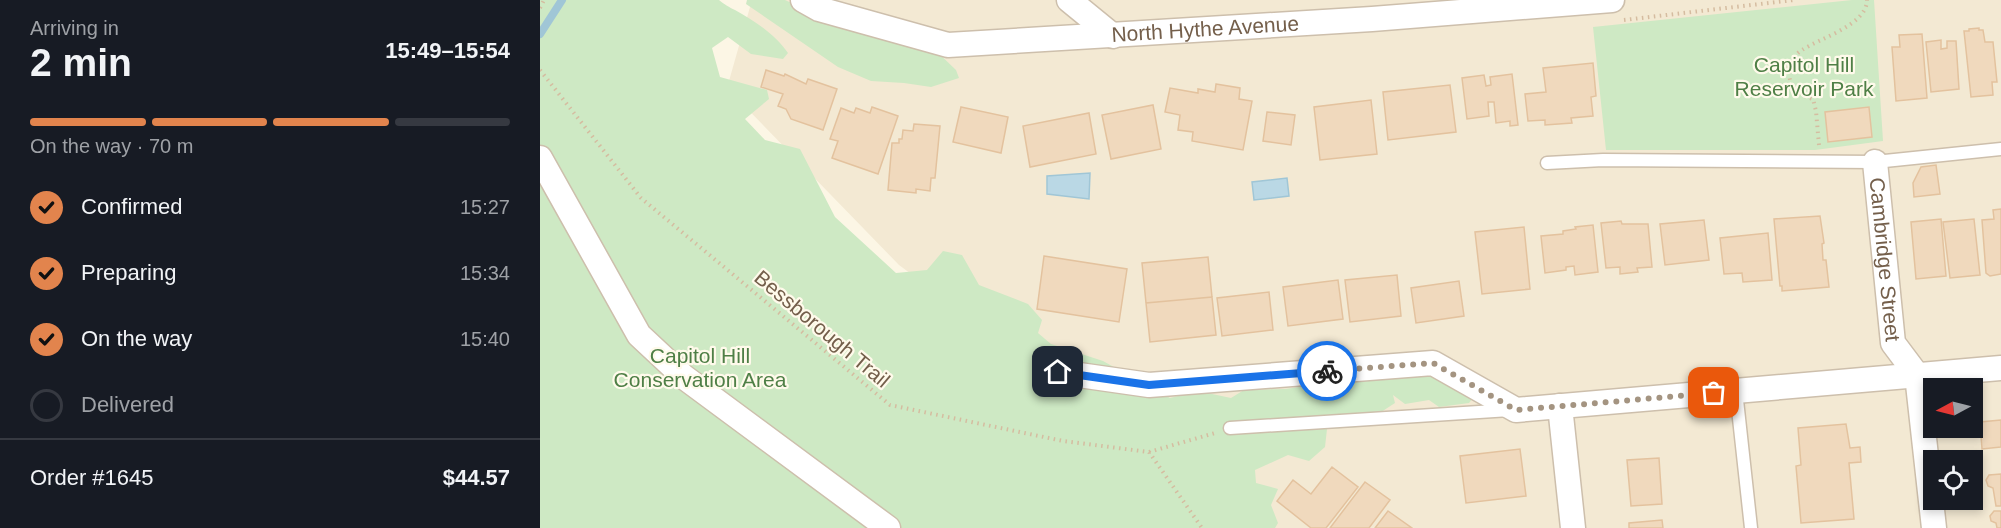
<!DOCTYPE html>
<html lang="en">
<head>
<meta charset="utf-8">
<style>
	:root { --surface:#171b24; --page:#242831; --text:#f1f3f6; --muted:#9ea1a6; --line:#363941; --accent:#e2844d }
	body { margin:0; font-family:Helvetica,sans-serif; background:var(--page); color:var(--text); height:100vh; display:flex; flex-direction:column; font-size:22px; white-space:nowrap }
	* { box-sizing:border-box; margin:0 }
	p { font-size:20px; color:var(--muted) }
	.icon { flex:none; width:33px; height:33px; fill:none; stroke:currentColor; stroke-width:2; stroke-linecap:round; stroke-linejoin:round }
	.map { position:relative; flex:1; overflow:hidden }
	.details { display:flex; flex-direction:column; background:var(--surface); width:540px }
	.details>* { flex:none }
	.needle { width:39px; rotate:263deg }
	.tools { position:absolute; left:1383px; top:378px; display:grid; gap:12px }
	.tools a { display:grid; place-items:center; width:60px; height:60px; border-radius:0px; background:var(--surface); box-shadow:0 3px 9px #0003; font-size:30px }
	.pin { position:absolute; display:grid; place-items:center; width:51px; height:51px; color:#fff; margin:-26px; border-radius:12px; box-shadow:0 3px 9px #0006 }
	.courier { position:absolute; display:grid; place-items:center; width:60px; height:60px; margin:-30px; border:4px solid #1a73e8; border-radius:50%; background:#fff; color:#222; box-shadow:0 2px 8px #0007 }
	.headline em { font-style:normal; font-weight:700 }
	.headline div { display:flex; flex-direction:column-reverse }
	.headline { display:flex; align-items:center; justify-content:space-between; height:102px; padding:0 30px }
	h1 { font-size:39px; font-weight:700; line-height:45px }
	.bar { display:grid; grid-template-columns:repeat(4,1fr); gap:9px 6px; align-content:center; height:72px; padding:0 30px }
	.bar i { height:8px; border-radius:4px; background:var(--line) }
	.bar .active { background:var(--accent) }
	.bar p { grid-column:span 4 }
	.line { display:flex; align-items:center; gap:15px; padding:0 30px; border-top:2px solid var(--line) }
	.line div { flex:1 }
	ol { padding:0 30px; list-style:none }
	li { display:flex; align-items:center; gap:18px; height:66px }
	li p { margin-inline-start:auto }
	li .icon { padding:6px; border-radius:50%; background:var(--accent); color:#111; stroke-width:4 }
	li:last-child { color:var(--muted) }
	li i { width:33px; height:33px; border:3px solid var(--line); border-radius:50% }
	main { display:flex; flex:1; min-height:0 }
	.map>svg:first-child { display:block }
	.residential { fill:#f3e9d3; fill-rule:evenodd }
	.green { fill:#cee9c4 }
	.water { fill:#bad8e5; stroke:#a0c6d6; stroke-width:1.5 }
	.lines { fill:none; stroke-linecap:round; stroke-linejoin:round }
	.stream { stroke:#a0c6d6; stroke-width:8 }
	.building { fill:#f0d9bd; stroke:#e3c29e; stroke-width:1.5 }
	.lane-casing { stroke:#cdbfac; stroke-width:15 }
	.street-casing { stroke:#cdbfac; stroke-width:27 }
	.path { stroke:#d5bca0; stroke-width:4; stroke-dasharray:1.5 4.5; stroke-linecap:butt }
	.lane { stroke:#fff; stroke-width:12 }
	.street { stroke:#fff; stroke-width:24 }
	.done { stroke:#a49481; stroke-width:6; stroke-dasharray:0 10.8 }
	.route { stroke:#1a73e8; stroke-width:8 }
	.labels { text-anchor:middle; stroke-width:4.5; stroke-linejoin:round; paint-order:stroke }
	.street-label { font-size:21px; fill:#745f4b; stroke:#fffaeb }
	.park-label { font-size:21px; fill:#4f7f46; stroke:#fffaeb }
</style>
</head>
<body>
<main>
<section class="details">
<div class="headline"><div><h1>2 min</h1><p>Arriving in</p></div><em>15:49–15:54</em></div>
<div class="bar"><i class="active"></i><i class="active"></i><i class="active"></i><i></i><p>On the way · 70 m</p></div>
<ol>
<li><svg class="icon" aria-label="check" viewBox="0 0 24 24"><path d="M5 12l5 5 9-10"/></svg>Confirmed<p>15:27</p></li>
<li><svg class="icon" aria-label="check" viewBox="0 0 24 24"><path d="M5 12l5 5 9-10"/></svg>Preparing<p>15:34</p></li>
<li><svg class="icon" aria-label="check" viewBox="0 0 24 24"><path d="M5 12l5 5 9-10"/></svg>On the way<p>15:40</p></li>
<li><i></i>Delivered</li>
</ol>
<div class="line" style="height:78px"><div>Order #1645</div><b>$44.57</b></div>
</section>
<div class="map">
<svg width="1461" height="528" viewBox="0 0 1461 528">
	<rect width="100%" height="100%" fill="#fcf6e5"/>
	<path class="residential" d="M212 0H1461V528H667L578 427 359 265 187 88ZM1394 388H1432V428H1394ZM1394 460H1432V500H1394Z"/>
	<path class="green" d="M0 0H179C185 5 189 7 195 10 215 21 236 35 248 53L243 59 211 54 188 37 172 48 180 77 227 90 229 99 205 119 225 140 260 149 295 217 356 273 387 270 403 251 422 255 439 285 488 304 502 320 498 333 511 344 563 361 630 398 658 391 691 398 704 390 745 389 890 368 936 394 929 403 899 407 889 400 865 404 853 395 855 403 818 427 787 429 785 447 769 461 748 455 715 470 716 483 738 489 731 505 738 523 735 528H0Z
		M207 0H245L300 25 392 47 416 70 419 78 391 87 364 83 331 81 298 67 206 4Z
		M1312 0H1334L1343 141 1275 150H1066L1053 27Z"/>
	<path class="water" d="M550 173 549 199 507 194V176Z
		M747 178 749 196 714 200 712 182Z"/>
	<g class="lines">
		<path class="stream" d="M0 34 22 0"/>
	</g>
	<path class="building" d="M1439 28V30H1443L1445 42H1453L1457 82H1452L1453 95 1431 97 1424 31H1429V29Z
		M1382 34 1387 98 1356 101 1352 47H1360L1359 35Z
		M1401 40V49L1407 48V41H1416L1419 89 1391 92 1386 42Z
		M1053 63 1056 96 1051 97 1053 116 1031 118 1032 123 1005 125V120L988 121 985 94 1006 92 1003 68Z
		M226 70 244 76 245 74 266 84 268 79 297 89 283 130 251 119 246 109 238 106 243 94 221 87Z
		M972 74 978 125 970 126V121L956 123 954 102H948L949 116 927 119 922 78 944 75 946 86 951 85 950 77Z
		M676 84 700 88 699 99 712 101 703 150 652 141 653 132 638 130 640 115 625 112 630 88 658 93V89L675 92Z
		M910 85 916 132 848 140 843 92Z
		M831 100 837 154 780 160 774 107Z
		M613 105 621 149 571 159 562 115Z
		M332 107 358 116 338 174 292 158 298 141 290 139 301 108 314 113 316 108 330 113Z
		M421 107 468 117 461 153 413 142Z
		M1329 107 1332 137 1288 142 1285 112Z
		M727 112 755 115 751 145 723 141Z
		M549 113 556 154 490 167 483 126Z
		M374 124 400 126 395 178H391L390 191 376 189V193L348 190 352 143H359V139H362L363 130 373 131Z
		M1396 165 1400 194 1374 197 1373 183 1381 167Z
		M1461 209V274L1450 276 1446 273 1442 220 1454 219 1453 210Z
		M1280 216 1284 243 1282 244 1283 260H1286L1289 287 1242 291V286H1240L1234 219Z
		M1401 219 1406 276 1376 279 1371 222Z
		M1434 219 1440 275 1410 278 1403 222Z
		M1164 220 1169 260 1125 265 1120 224Z
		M1081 221 1082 224H1108L1112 267 1097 268 1098 272 1080 274V267L1066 268 1061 223Z
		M1053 225 1058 272 1035 275 1034 266 1026 267V270L1005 273 1001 236 1023 234V231L1036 229 1035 227Z
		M984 227 990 289 942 294 935 232Z
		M1228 233 1232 280 1203 282 1202 273 1184 274 1180 238Z
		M504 256 587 269 579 322 497 309Z
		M668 257 672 297 606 303 602 263Z
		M857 275 861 316 810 322 805 280Z
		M798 280 803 319 748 326 743 287Z
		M919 281 924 316 876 323 871 288Z
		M729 292 733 330 682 336 677 298Z
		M672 297 676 335 610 342 606 303Z
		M1461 420V447L1442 449 1440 422Z
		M1306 424 1310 448 1320 447 1321 462 1309 463 1314 519 1261 523 1256 466 1261 465 1258 428Z
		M980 449 986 496 926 503 920 456Z
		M1119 458 1122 504 1091 506 1087 460Z
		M792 467 818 487 786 528H771L737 501 753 480 771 494Z
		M1461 474V506H1456L1453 488 1448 486 1446 480 1449 475Z
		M825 482 850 500 829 528H790Z
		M848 511 872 528H835Z
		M1454 511H1461V528H1457L1456 523 1451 521 1450 516Z
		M1122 520 1123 528H1089V523Z"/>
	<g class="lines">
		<g class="lane-casing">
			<path id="lane" d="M1007 163 1063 160 1335 162 1461 149
				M1196 391 1211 528
				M690 428 970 410"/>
		</g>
		<g class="street-casing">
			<g id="street">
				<path id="s1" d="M263 0 279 9 408 45 832 19 1072 0"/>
				<path d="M529 0 573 36"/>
				<path d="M0 158 99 335 144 377 348 528"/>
				<path id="s2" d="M1335 162 1353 343 1377 375 1394 528"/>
				<path d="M518 372 609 385 893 363 976 410 1461 368"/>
				<path d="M1020 406 1033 528"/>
			</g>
		</g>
		<path class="path" d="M0 8 4 0
			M1084 20 1254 0
			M0 70 101 198 350 405 523 441 609 452 662 528
			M1279 145 1276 111 1273 99C1254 94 1247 83 1249 63 1253 58 1257 53 1262 50 1280 38 1327 25 1327 0
			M609 452 675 433"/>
		<use href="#lane" class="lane"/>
		<use href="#street" class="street"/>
	</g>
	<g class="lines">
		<path class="done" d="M787 371 893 363 976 410 1174 393"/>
		<path class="route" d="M518 372 609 385 787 371"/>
	</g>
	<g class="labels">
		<g class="street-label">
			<text dy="7" stroke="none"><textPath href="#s1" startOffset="410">North Hythe Avenue</textPath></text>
			<text dy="7" stroke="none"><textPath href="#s2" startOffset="98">Cambridge Street</textPath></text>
			<text transform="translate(282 329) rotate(40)" y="7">Bessborough Trail</text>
		</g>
		<g class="park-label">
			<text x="1264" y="72">Capitol Hill<tspan x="1264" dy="24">Reservoir Park</tspan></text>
			<text x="160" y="363">Capitol Hill<tspan x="160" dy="24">Conservation Area</tspan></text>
		</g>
	</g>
</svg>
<div class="tools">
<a><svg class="needle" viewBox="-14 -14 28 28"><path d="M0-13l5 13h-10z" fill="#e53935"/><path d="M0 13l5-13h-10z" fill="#9ea1a6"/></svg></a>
<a><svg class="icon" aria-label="locate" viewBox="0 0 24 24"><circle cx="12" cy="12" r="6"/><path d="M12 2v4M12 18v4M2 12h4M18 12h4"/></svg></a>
</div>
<div class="pin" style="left:1174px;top:393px;background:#ea580c"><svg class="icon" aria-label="bag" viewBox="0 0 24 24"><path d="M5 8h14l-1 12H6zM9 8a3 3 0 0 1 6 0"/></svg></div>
<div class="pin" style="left:518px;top:372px;background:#1f2937"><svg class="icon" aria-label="home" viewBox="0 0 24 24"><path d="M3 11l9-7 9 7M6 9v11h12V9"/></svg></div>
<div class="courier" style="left:787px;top:371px"><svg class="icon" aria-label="bike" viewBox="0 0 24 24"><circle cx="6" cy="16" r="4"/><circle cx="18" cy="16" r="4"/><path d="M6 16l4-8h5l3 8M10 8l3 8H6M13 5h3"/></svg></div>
</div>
</main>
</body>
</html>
